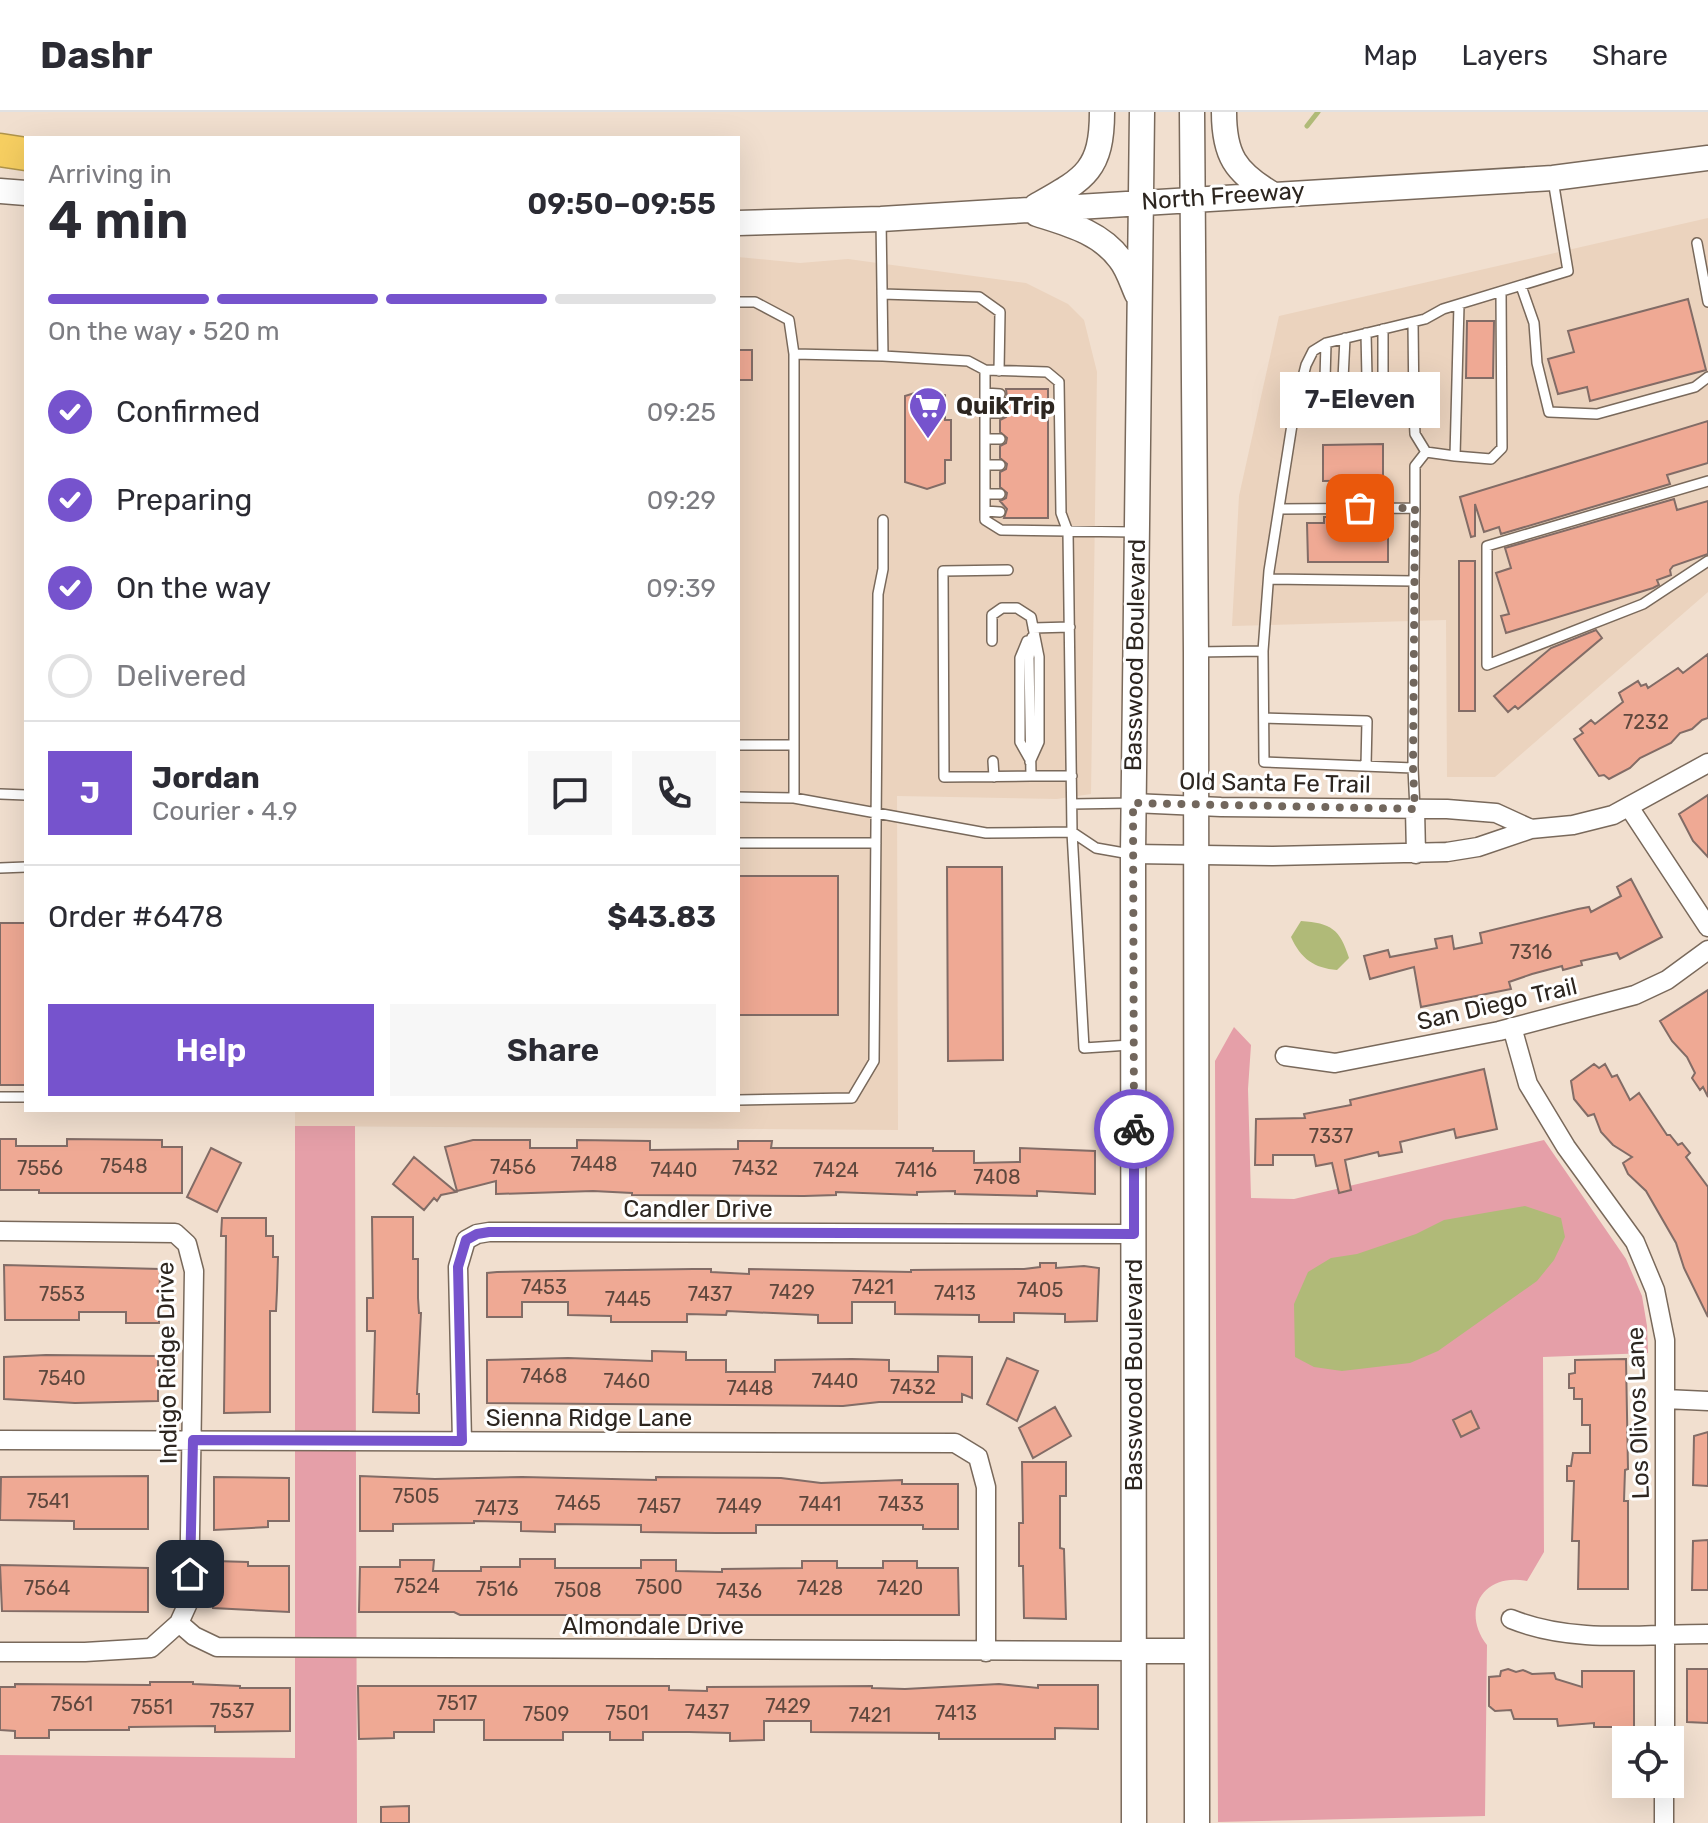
<!DOCTYPE html>
<html lang="en">
<head>
<meta charset="utf-8">
<style>
	:root { --surface:#fff; --page:#f7f7f7; --text:#2b2b33; --muted:#7c7c81; --line:#e1e1e2; --accent:#7653cd }
	body { margin:0; font-family:Rubik,sans-serif; background:var(--page); color:var(--text); height:100vh; display:flex; flex-direction:column; font-size:30px; white-space:nowrap }
	* { box-sizing:border-box; margin:0 }
	p { font-size:26px; color:var(--muted) }
	.icon { flex:none; width:44px; height:44px; fill:none; stroke:currentColor; stroke-width:2; stroke-linecap:round; stroke-linejoin:round }
	.map { position:relative; flex:1; overflow:hidden }
	.panel { position:absolute; left:24px; top:24px; width:716px; height:976px; display:flex; flex-direction:column; background:var(--surface); border-radius:0px; box-shadow:0 8px 32px #0002 }
	.panel>* { flex:none }
	.buttons { position:absolute; left:1612px; top:1614px; display:grid; gap:16px }
	.buttons a { display:grid; place-items:center; width:72px; height:72px; border-radius:0px; background:var(--surface); box-shadow:0 8px 32px #0002; font-size:40px }
	.pin { position:absolute; display:grid; place-items:center; width:68px; height:68px; color:#fff; margin:-34px; border-radius:16px; box-shadow:0 4px 12px #0006 }
	.courier { position:absolute; display:grid; place-items:center; width:80px; height:80px; margin:-40px; border:6px solid #7653cd; border-radius:50%; background:#fff; color:#222; box-shadow:0 2px 10px #0007 }
	.bubble { position:absolute; height:56px; border-radius:0px; background:var(--surface); box-shadow:0 8px 32px #0002; font-size:26px; font-weight:600; line-height:56px; text-align:center }
	.head em { font-style:normal; font-weight:600 }
	.head div { display:flex; flex-direction:column-reverse }
	.head { display:flex; align-items:center; justify-content:space-between; height:136px; padding:0 24px }
	h1 { font-size:52px; font-weight:600; line-height:60px }
	.bar { display:grid; grid-template-columns:repeat(4,1fr); gap:12px 8px; align-content:center; height:96px; padding:0 24px }
	.bar i { height:10px; border-radius:6px; background:var(--line) }
	.bar .active { background:var(--accent) }
	.bar p { grid-column:span 4 }
	.line { display:flex; align-items:center; gap:20px; padding:0 24px; border-top:2px solid var(--line) }
	.line div { flex:1 }
	.round { display:grid; place-items:center; flex:none; width:84px; height:84px; border-radius:0px; background:var(--page) }
	ol { padding:0 24px; list-style:none }
	li { display:flex; align-items:center; gap:24px; height:88px }
	li p { margin-inline-start:auto }
	li .icon { padding:8px; border-radius:50%; background:var(--accent); color:#fff; stroke-width:4 }
	li:last-child { color:var(--muted) }
	li i { width:44px; height:44px; border:4px solid var(--line); border-radius:50% }
	.action { display:flex; gap:16px; margin-top:auto; padding:16px 24px }
	.action a { flex:1; height:92px; border-radius:0px; background:var(--accent); color:#fff; font-size:32px; font-weight:600; line-height:92px; text-align:center }
	.action a+a { background:var(--page); color:var(--text) }
	header { display:flex; align-items:center; gap:48px; box-sizing:border-box; height:112px; padding:0 40px; background:var(--surface); border-bottom:2px solid var(--line) }
	header strong { font-size:38px }
	nav { display:flex; gap:44px; margin-inline-start:auto; font-size:28px }
	.map>svg:first-child { display:block }
	.built { fill:#ebd3be }
	.green { fill:#e59fa8 }
	.water { fill:#b0ba78 }
	.lines { fill:none; stroke-linecap:round; stroke-linejoin:round }
	.stream { stroke:#b0ba78; stroke-width:5 }
	.building { fill:#efa994; stroke:#826c66; stroke-width:2 }
	.lane-casing { stroke:#79695b; stroke-width:12 }
	.street-casing { stroke:#79695b; stroke-width:21 }
	.secondary-casing { stroke:#79695b; stroke-width:27 }
	.highway-casing { stroke:#b0944a; stroke-width:35 }
	.lane { stroke:#fff; stroke-width:9 }
	.street { stroke:#fff; stroke-width:18 }
	.secondary { stroke:#fff; stroke-width:24 }
	.highway { stroke:#f7cf61; stroke-width:32 }
	.done { stroke:#72675d; stroke-width:8; stroke-dasharray:0 14.4 }
	.route { stroke:#7653cd; stroke-width:10 }
	.labels { text-anchor:middle; stroke-width:6; stroke-linejoin:round; paint-order:stroke }
	.number-label { font-size:20px; fill:#5e473d }
	.street-label { font-size:24px; fill:#2d2620; stroke:#fff }
	.poi-label { font-size:24px; font-weight:bold; fill:#2d2620; stroke:#fff; text-anchor:start }
</style>
</head>
<body>
<header>
<strong>Dashr</strong>
<nav><a>Map</a><a>Layers</a><a>Share</a></nav>
</header>
<div class="map">
<svg width="1708" height="1711" viewBox="0 0 1708 1711">
	<rect width="100%" height="100%" fill="#f1dfcf"/>
	<path class="built" d="M1708 106V480L1495 665H1447L1446 508 1232 514 1239 384 1279 204Z
		M738 145 800 151 848 147 1026 171 1068 192 1084 208 1097 260 1091 682 1057 687 897 684 898 1018 295 1014V998H738Z"/>
	<path class="green" d="M1234 915 1251 933 1248 977 1251 1086 1294 1087 1544 1028 1626 1147 1642 1184 1647 1214 1648 1241 1543 1245 1544 1440 1527 1469C1484 1460 1460 1498 1487 1533L1485 1704 1218 1710 1215 949Z
		M295 1014H355L357 1711H0V1643L295 1646Z"/>
	<path class="water" d="M1301 809C1331 811 1340 817 1349 846L1337 858C1314 856 1301 847 1291 825Z
		M1525 1094 1561 1106 1565 1125 1554 1148 1537 1169 1438 1239 1410 1251 1342 1259 1314 1255 1295 1245 1294 1192 1308 1160 1331 1146 1357 1142 1416 1122 1444 1108Z"/>
	<g class="lines">
		<path class="stream" d="M1307 14 1318 0"/>
	</g>
	<path class="building" d="M1688 187 1706 258 1590 289 1587 275 1558 282 1548 247 1574 240 1568 219Z
		M1467 209H1494L1493 266H1466Z
		M738 238H752V268H738Z
		M1360 266 1364 273H1370L1376 266 1379 272 1384 273 1390 266H1405V281H1390L1387 275 1382 274 1377 277 1376 282 1367 275 1360 282H1350L1347 276 1342 275 1332 282 1329 276 1324 275 1318 282H1314V267H1318L1320 273 1326 274 1336 267 1338 273 1343 274 1349 272 1351 267Z
		M1006 277H1048V406H1004L1007 397 1000 389 1006 386 1007 381 1000 375V360L1006 357 1007 352 1000 346V334L1006 331 1007 326 1000 320V308L1006 305 1007 300 1000 294V289L1007 285Z
		M921 279 945 283V308H951V348H945V371L927 377 905 370V284Z
		M1708 309V351L1667 363 1670 372 1501 422 1499 415 1484 420 1475 392V424L1471 425 1460 385Z
		M1383 332V368L1323 369V333Z
		M1674 387 1677 398 1708 389V442L1673 454 1670 458 1671 463 1657 468 1659 473 1653 476 1506 521 1501 504 1509 502 1496 461 1511 456 1505 436Z
		M1324 405H1388V450H1308L1307 411H1324Z
		M1459 449H1475V599H1459Z
		M1596 518 1602 526 1518 597 1515 594 1508 600 1494 584 1551 536Z
		M1708 542V606L1702 608 1692 617 1680 621 1671 631 1640 646 1630 656 1609 667 1604 663 1599 664 1574 627 1583 621 1580 617 1591 608 1595 612 1623 590 1619 581 1638 569 1641 574 1646 572 1648 576 1678 556 1683 561Z
		M1708 683V745L1693 729 1679 702Z
		M947 755H1002L1003 948 948 949Z
		M738 764H838V903H738Z
		M1631 767 1662 825 1620 847 1617 841 1581 849 1582 853 1563 858 1562 854 1532 862 1509 870 1511 877 1421 895 1414 855 1370 867 1364 844 1388 838 1390 845 1437 836 1435 827 1452 824 1454 837 1482 831 1480 821 1578 797 1589 795 1591 800 1621 784 1617 775Z
		M0 811H26V973H0Z
		M1708 878V985L1703 975 1700 978 1692 966 1695 961 1687 945 1672 929 1660 909Z
		M1594 952 1599 956 1605 952 1612 965 1617 963 1630 988 1639 981 1667 1023H1670L1678 1033 1682 1031 1690 1041 1686 1045 1708 1075V1205L1684 1156 1676 1131 1646 1079 1628 1062 1623 1051 1632 1045 1613 1033 1601 1020 1594 1002 1588 1004 1574 987 1571 969Z
		M1484 957 1497 1017 1456 1026 1454 1017 1400 1030 1402 1040 1379 1044 1378 1040 1345 1048 1351 1078 1339 1081 1332 1051 1316 1054 1314 1043H1273V1053H1255L1256 1007 1305 1006 1304 1002 1351 993 1350 988Z
		M0 1027H16V1034H67V1027L162 1028V1035H182V1081H39V1078H0Z
		M473 1028H530V1036H577V1028L650 1029V1038L738 1037V1029H772L771 1036H933V1039H974V1051L1020 1050V1036L1095 1039V1082L1037 1079V1084L955 1082V1079L917 1080V1083L836 1080V1083L804 1084 632 1083V1081L593 1079 496 1082V1069L457 1079 445 1035Z
		M211 1036 241 1051 217 1100 187 1085Z
		M414 1045 456 1080 441 1083 437 1089 434 1086 424 1098 393 1072Z
		M372 1105H413V1147H418V1186L419 1201H421L417 1282H419V1301L373 1300 375 1219H367V1186H373Z
		M222 1106H266V1124H273V1145H278L277 1178 276 1199H270V1300L224 1301 226 1124H221Z
		M1040 1151H1056V1156L1084 1154 1099 1156 1097 1209 1065 1210V1202L1014 1201V1210H979V1203L895 1202V1190H852V1211H818V1203L727 1199 726 1203 687 1202V1210H611V1204L568 1203V1190H522V1205H487V1161L497 1160 693 1157H711V1160L749 1162V1157L911 1160V1158L1024 1157 1040 1155Z
		M4 1153 160 1157 159 1211H126V1200H79V1208H5Z
		M652 1239 686 1240V1248H726V1260H775V1248L852 1247 889 1248V1259L938 1260V1244L972 1245V1286L962 1282V1290H879L843 1294 487 1291V1248L568 1246 652 1249Z
		M46 1243 158 1244V1289L75 1291 4 1287V1245Z
		M1007 1246 1038 1259 1017 1309 987 1292Z
		M1626 1247 1628 1357 1625 1358 1624 1389H1628V1477H1578L1579 1429H1572L1574 1369H1567V1354H1571L1573 1341H1590V1313H1582V1287H1574V1276H1569V1262L1575 1261V1248Z
		M1055 1295 1071 1324 1033 1346 1019 1316Z
		M1471 1299 1479 1316 1461 1325 1453 1308Z
		M1708 1320V1374L1693 1373 1694 1324Z
		M1022 1350H1066V1384H1060V1436L1064 1437 1066 1507 1024 1506 1023 1454H1019V1411H1023Z
		M148 1364V1417H74V1409L0 1408 1 1365Z
		M360 1364 435 1367 522 1365 656 1368V1365L781 1366 821 1371 902 1368V1372H958V1417H923V1413H756V1421H716L641 1420V1413L555 1412V1420L521 1419V1410L474 1409V1411L393 1412V1419H360Z
		M214 1365 289 1366V1409H268V1415L214 1418Z
		M1708 1428V1478H1692L1693 1429Z
		M520 1447H555V1456H641V1448H676V1459L722 1460V1457L802 1456V1449H837V1456H883V1449H917V1456H958L959 1503H460L454 1500H359L360 1455H400V1448H434L433 1459H481V1455H520Z
		M214 1449 248 1450V1454H289V1500L213 1496Z
		M0 1453 148 1456V1500L2 1499Z
		M1508 1557 1516 1560 1523 1558 1532 1562 1554 1561 1556 1567 1582 1575V1559H1634V1615H1594V1611L1558 1614 1557 1607H1514L1511 1598 1495 1599 1489 1594V1565L1500 1564 1501 1559Z
		M1687 1557H1708V1611L1687 1610Z
		M150 1570H193V1572L240 1574V1576H290V1619L215 1620V1614L129 1615V1618H49V1626H15V1619L0 1618V1575H15V1572L150 1573Z
		M999 1572 1038 1576V1573H1098V1617L1055 1616V1627H939V1621L811 1620V1609H764V1628L730 1629V1621L689 1620H643V1628H610V1620H563V1628H484V1608H434V1620H394V1626L359 1627 358 1574H669V1578L707 1579V1575L872 1574V1576L905 1577Z
		M409 1694V1711H381V1695Z"/>
	<g class="lines">
		<g class="lane-casing">
			<path id="lane" d="M881 107 883 244
				M1697 131 1708 190
				M1521 174 1534 211 1537 251 1549 300 1597 302 1695 275 1708 265
				M882 182 979 185 1000 200 999 259
				M738 190H755L789 208 794 242
				M1413 210 1414 301
				M1366 221 1367 266
				M985 258 1047 260 1059 270 1061 401 1068 420 1072 720 1096 736 1130 742
				M1383 266V217
				M1325 267 1326 231
				M1343 267 1345 226
				M985 281 1000 282
				M1325 299V282
				M1343 299V282
				M1294 300 1414 301 1415 322 1426 340 1455 344 1459 193
				M1366 300 1367 282
				M1383 300V281
				M985 301H1000
				M985 327H1000
				M1455 344 1491 347 1502 336 1501 180
				M985 353H1000
				M1708 369 1487 434V553L1643 492 1708 449
				M985 382H1000
				M1415 396V354L1426 340
				M985 399 1000 400
				M1008 458 943 459 944 665 1031 664
				M1269 467 1414 469 1415 396 1279 397
				M1033 516 1070 515
				M1032 525 1029 546 1031 664H1072
				M992 529V503L1002 496H1017L1031 505 1039 545V630L1030 650
				M1027 529 1020 546V630L1029 646
				M1263 539 1264 650 1413 656 1414 469
				M1196 540 1263 539 1269 459 1294 300 1306 253 1313 239 1326 231 1425 207 1443 197 1568 159 1553 68
				M1265 606 1367 609 1366 654
				M738 633H794
				M993 649 994 665
				M1413 656 1415 697
				M0 682 26 683
				M738 685 794 686 986 721 1072 720 1084 936 1130 933
				M794 686V242L883 244 968 249 985 258V408L1001 418 1134 420
				M1072 692 1133 691
				M738 731H876
				M0 756 26 755
				M0 985H26
				M738 988 852 986 874 949 878 482 883 457V408"/>
		</g>
		<g class="street-casing">
			<path id="street" d="M1133 691 1221 695 1447 697 1496 701 1531 717
				M1629 695 1708 815
				M1415 697 1416 742
				M1133 742 1273 744 1447 740 1478 735 1531 717 1573 713 1613 703 1708 651
				M1512 915 1528 972 1566 1035 1635 1130 1655 1178 1665 1228V1628
				M1285 944 1335 951 1499 919 1635 883 1667 868 1708 838
				M0 1119 175 1121 187 1132 194 1159 189 1489 179 1511 151 1536 85 1540H0
				M1665 1287 1708 1289
				M0 1328 955 1331 978 1345 986 1375V1540
				M462 1329 458 1155 466 1128 477 1122 489 1120 1134 1122
				M1511 1507C1573 1532 1642 1522 1708 1522
				M179 1511 194 1524 217 1535 1134 1539
				M1664 1711V1672"/>
		</g>
		<g class="secondary-casing">
			<path id="secondary" d="M1192 0 1196 540 1197 1711
				M1224 0C1224 43 1235 60 1272 82
				M0 79 26 81
				M1036 94C1084 67 1102 59 1102 0
				M1037 102C1068 112 1100 120 1120 147 1128 157 1132 171 1137 182
				M738 111 881 107 1553 66 1708 46
				M1134 1539H1196
				M1134 1711 1133 742 1142 0"/>
		</g>
		<g class="highway-casing">
			<path id="highway" d="M0 38 26 42"/>
		</g>
		<use href="#lane" class="lane"/>
		<use href="#street" class="street"/>
		<use href="#secondary" class="secondary"/>
		<use href="#highway" class="highway"/>
	</g>
	<g class="lines">
		<path class="done" d="M1134 1017 1133 691 1415 697 1413 656 1415 396H1360"/>
		<path class="route" d="M190 1462 193 1328 462 1329 458 1155 466 1128 477 1122 489 1120H520L1134 1122V1017"/>
	</g>
	<defs>
		<g id="supermarket-pin" transform="scale(2)"><path d="M0 17L-7.5 6A9.5 9.5 0 1 1 7.5 6Z" fill="#7653cd" stroke="#fff"/><path d="M-6-5.5h2.5l.6 2H6L4.5 2H-2.5L-4.4-4H-6ZM-1.5 3.2a1.3 1.3 0 1 0 .1 0ZM3 3.2a1.3 1.3 0 1 0 .1 0Z" fill="#fff"/></g>
	</defs>
	<g fill-rule="evenodd">
		<use href="#supermarket-pin" x="928" y="294"/>
	</g>
	<g class="labels">
		<g class="number-label">
			<text x="1646" y="617">7232</text>
			<text x="1531" y="847">7316</text>
			<text x="1331" y="1031">7337</text>
			<text x="594" y="1059">7448</text>
			<text x="124" y="1061">7548</text>
			<text x="513" y="1062">7456</text>
			<text x="40" y="1063">7556</text>
			<text x="755" y="1063">7432</text>
			<text x="674" y="1065">7440</text>
			<text x="836" y="1065">7424</text>
			<text x="916" y="1065">7416</text>
			<text x="997" y="1072">7408</text>
			<text x="544" y="1182">7453</text>
			<text x="873" y="1182">7421</text>
			<text x="1040" y="1185">7405</text>
			<text x="792" y="1187">7429</text>
			<text x="955" y="1188">7413</text>
			<text x="62" y="1189">7553</text>
			<text x="710" y="1189">7437</text>
			<text x="628" y="1194">7445</text>
			<text x="544" y="1271">7468</text>
			<text x="62" y="1273">7540</text>
			<text x="627" y="1276">7460</text>
			<text x="835" y="1276">7440</text>
			<text x="913" y="1282">7432</text>
			<text x="750" y="1283">7448</text>
			<text x="416" y="1391">7505</text>
			<text x="48" y="1396">7541</text>
			<text x="578" y="1398">7465</text>
			<text x="820" y="1399">7441</text>
			<text x="901" y="1399">7433</text>
			<text x="659" y="1401">7457</text>
			<text x="739" y="1401">7449</text>
			<text x="497" y="1403">7473</text>
			<text x="417" y="1481">7524</text>
			<text x="659" y="1482">7500</text>
			<text x="47" y="1483">7564</text>
			<text x="820" y="1483">7428</text>
			<text x="900" y="1483">7420</text>
			<text x="497" y="1484">7516</text>
			<text x="578" y="1485">7508</text>
			<text x="739" y="1486">7436</text>
			<text x="457" y="1598">7517</text>
			<text x="72" y="1599">7561</text>
			<text x="788" y="1601">7429</text>
			<text x="152" y="1602">7551</text>
			<text x="232" y="1606">7537</text>
			<text x="707" y="1607">7437</text>
			<text x="627" y="1608">7501</text>
			<text x="956" y="1608">7413</text>
			<text x="546" y="1609">7509</text>
			<text x="870" y="1610">7421</text>
		</g>
		<g class="street-label">
			<text transform="translate(1223 84) rotate(-4)" y="8">North Freeway</text>
			<text transform="translate(1135 543) rotate(-89)" y="8">Basswood Boulevard</text>
			<text transform="translate(1275 671) rotate(1)" y="8">Old Santa Fe Trail</text>
			<text transform="translate(1497 892) rotate(-13)" y="8">San Diego Trail</text>
			<text x="698" y="1105">Candler Drive</text>
			<text transform="translate(167 1251) rotate(-91)" y="8">Indigo Ridge Drive</text>
			<text transform="translate(1134 1263) rotate(-90)" y="8">Basswood Boulevard</text>
			<text transform="translate(1638 1301) rotate(-92)" y="8">Los Olivos Lane</text>
			<text x="589" y="1314">Sienna Ridge Lane</text>
			<text x="653" y="1522">Almondale Drive</text>
		</g>
		<g class="poi-label">
			<text x="956" y="302">QuikTrip</text>
		</g>
	</g>
</svg>
<div class="buttons">
<a><svg class="icon" aria-label="locate" viewBox="0 0 24 24"><circle cx="12" cy="12" r="6"/><path d="M12 2v4M12 18v4M2 12h4M18 12h4"/></svg></a>
</div>
<div class="pin" style="left:1360px;top:396px;background:#ea580c"><svg class="icon" aria-label="bag" viewBox="0 0 24 24"><path d="M5 8h14l-1 12H6zM9 8a3 3 0 0 1 6 0"/></svg></div>
<div class="pin" style="left:190px;top:1462px;background:#1f2937"><svg class="icon" aria-label="home" viewBox="0 0 24 24"><path d="M3 11l9-7 9 7M6 9v11h12V9"/></svg></div>
<div class="courier" style="left:1134px;top:1017px"><svg class="icon" aria-label="bike" viewBox="0 0 24 24"><circle cx="6" cy="16" r="4"/><circle cx="18" cy="16" r="4"/><path d="M6 16l4-8h5l3 8M10 8l3 8H6M13 5h3"/></svg></div>
<div class="bubble" style="left:1280px;top:260px;width:160px">7-Eleven</div>
<section class="panel">
<div class="head"><div><h1>4 min</h1><p>Arriving in</p></div><em>09:50–09:55</em></div>
<div class="bar"><i class="active"></i><i class="active"></i><i class="active"></i><i></i><p>On the way · 520 m</p></div>
<ol>
<li><svg class="icon" aria-label="check" viewBox="0 0 24 24"><path d="M5 12l5 5 9-10"/></svg>Confirmed<p>09:25</p></li>
<li><svg class="icon" aria-label="check" viewBox="0 0 24 24"><path d="M5 12l5 5 9-10"/></svg>Preparing<p>09:29</p></li>
<li><svg class="icon" aria-label="check" viewBox="0 0 24 24"><path d="M5 12l5 5 9-10"/></svg>On the way<p>09:39</p></li>
<li><i></i>Delivered</li>
</ol>
<div class="line" style="height:144px"><b class="round" style="background:var(--accent);color:#fff">J</b><div><b>Jordan</b><p>Courier · 4.9</p></div><a class="round"><svg class="icon" aria-label="chat" viewBox="0 0 24 24"><path d="M4 5h16v11H9l-5 4z"/></svg></a><a class="round"><svg class="icon" aria-label="phone" viewBox="0 0 24 24"><path d="M5 4h4l2 5-3 2q2 4 5 5l2-3 5 2v4C11 20 4 13 5 4z"/></svg></a></div>
<div class="line" style="height:104px"><div>Order #6478</div><b>$43.83</b></div>
<div class="action"><a>Help</a><a>Share</a></div>
</section>
</div>
</body>
</html>
